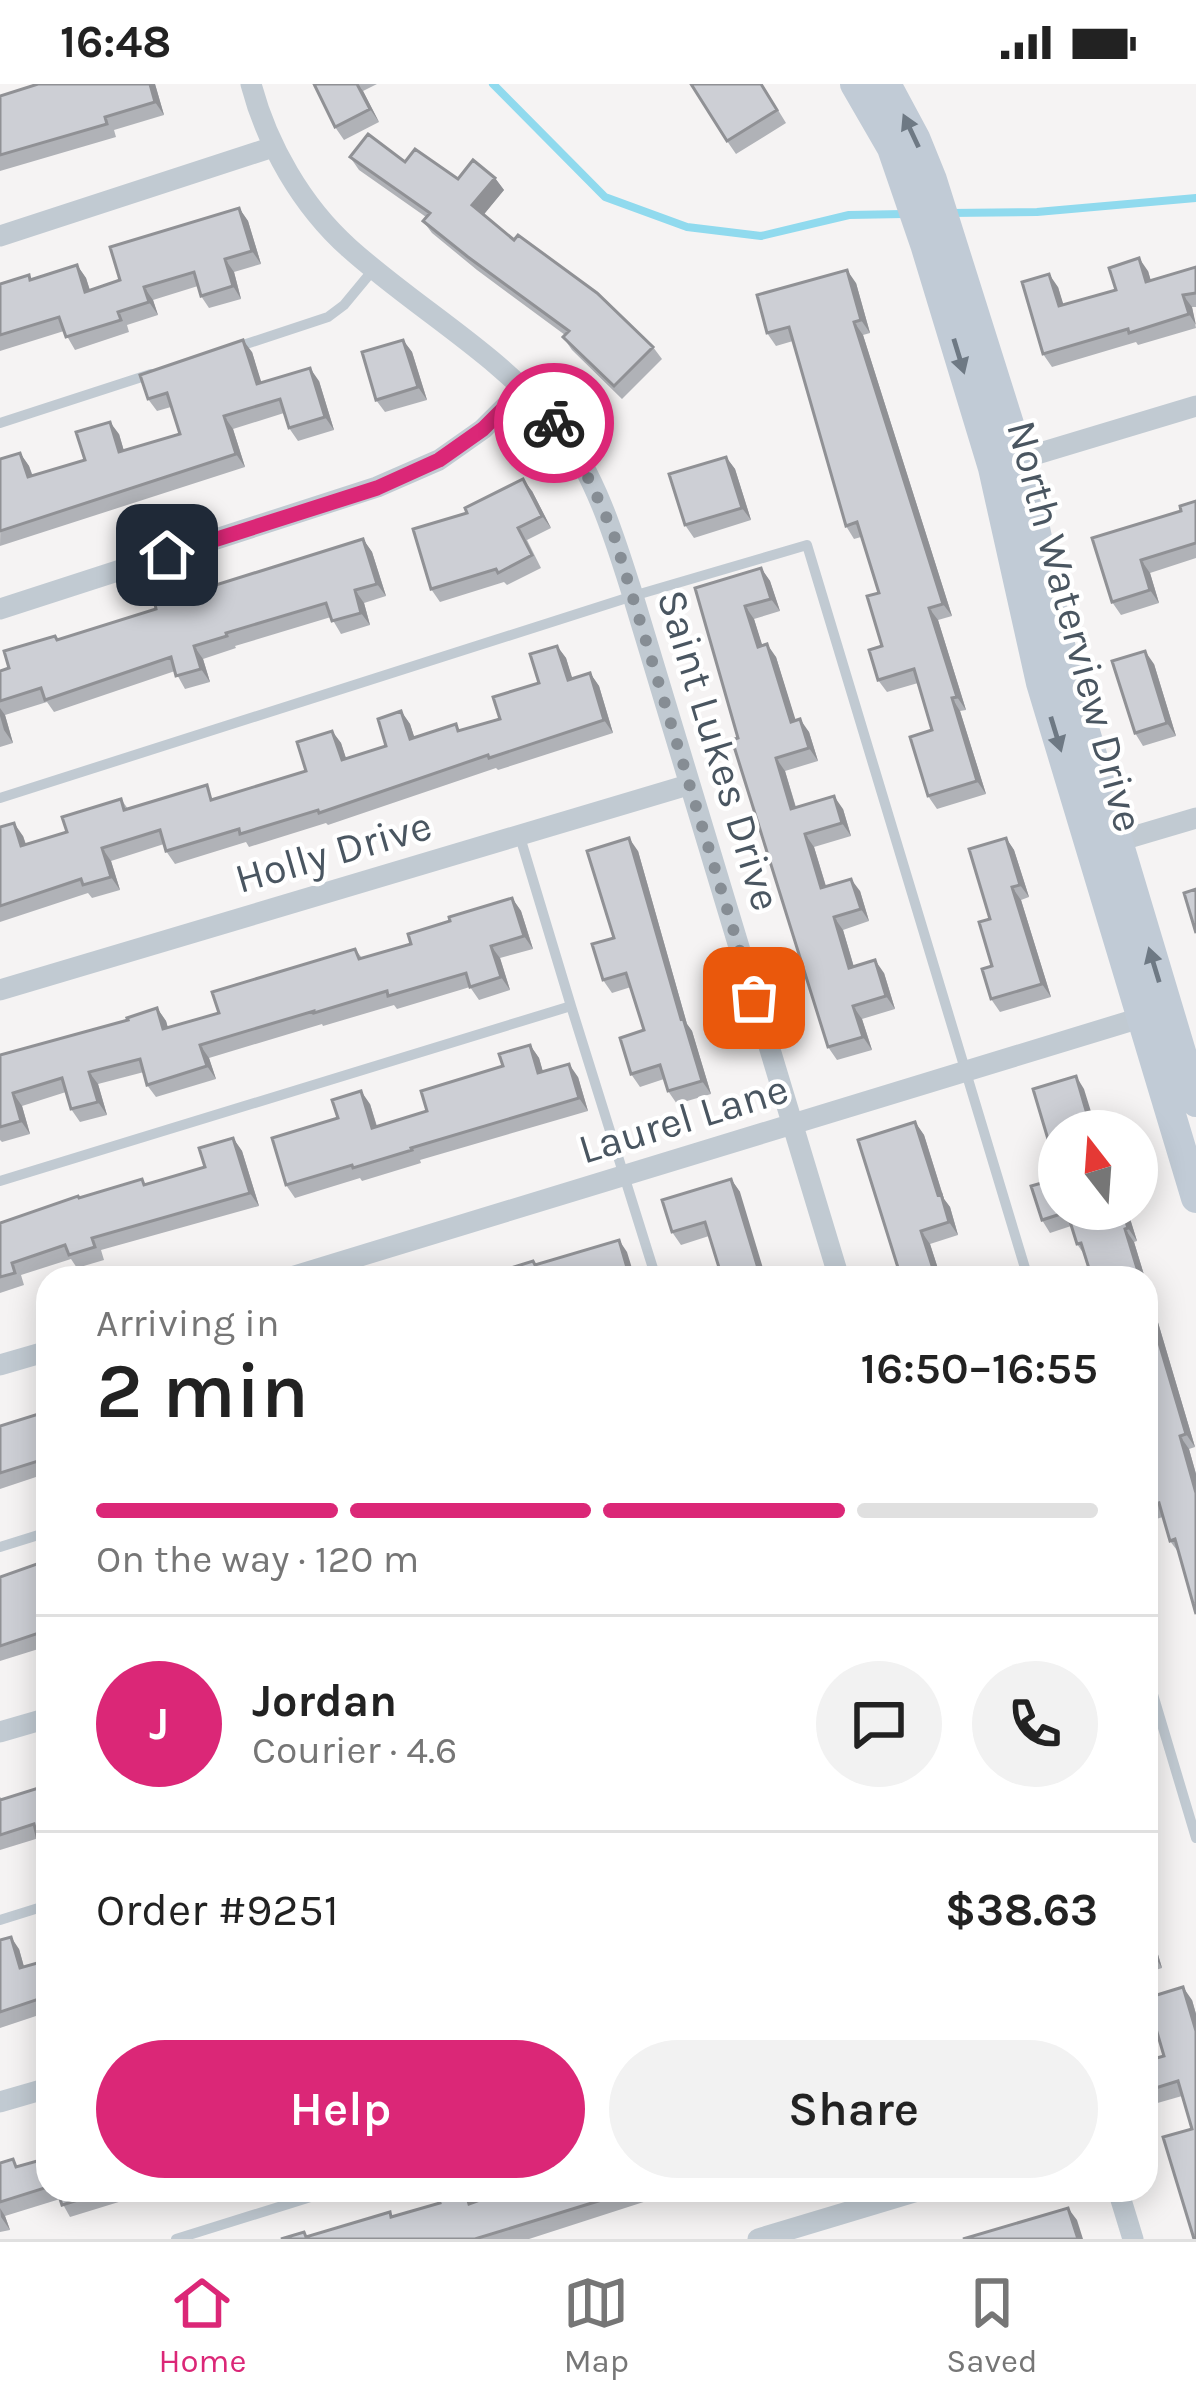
<!DOCTYPE html>
<html lang="en">
<head>
<meta charset="utf-8">
<style>
	:root { --surface:#fff; --page:#f2f2f2; --text:#222; --muted:#767676; --line:#e0e0e0; --accent:#db2777 }
	body { margin:0; font-family:Karla,sans-serif; background:var(--page); color:var(--text); height:100vh; display:flex; flex-direction:column; font-size:45px; white-space:nowrap }
	* { box-sizing:border-box; margin:0 }
	p { font-size:39px; color:var(--muted) }
	.icon { flex:none; width:66px; height:66px; fill:none; stroke:currentColor; stroke-width:2; stroke-linecap:round; stroke-linejoin:round }
	.map { position:relative; flex:1; overflow:hidden }
	.drawer { position:absolute; left:36px; top:1182px; width:1122px; height:936px; display:flex; flex-direction:column; background:var(--surface); border-radius:36px; box-shadow:0 6px 30px #0003 }
	.drawer>* { flex:none }
	.needle { width:78px; rotate:343deg }
	.controls { position:absolute; left:1038px; top:1026px; display:grid; gap:24px }
	.controls a { display:grid; place-items:center; width:120px; height:120px; border-radius:50%; background:var(--surface); box-shadow:0 6px 30px #0003; font-size:60px }
	.pin { position:absolute; display:grid; place-items:center; width:102px; height:102px; color:#fff; margin:-51px; border-radius:24px; box-shadow:0 6px 18px #0006 }
	.courier { position:absolute; display:grid; place-items:center; width:120px; height:120px; margin:-60px; border:9px solid #db2777; border-radius:50%; background:#fff; color:#222; box-shadow:0 3px 15px #0007 }
	.head em { font-style:normal; font-weight:600 }
	.head div { display:flex; flex-direction:column-reverse }
	.head { display:flex; align-items:center; justify-content:space-between; height:204px; padding:0 60px }
	h1 { font-size:78px; font-weight:600; line-height:90px }
	.bar { display:grid; grid-template-columns:repeat(4,1fr); gap:18px 12px; align-content:center; height:144px; padding:0 60px }
	.bar i { height:15px; border-radius:9px; background:var(--line) }
	.bar .selected { background:var(--accent) }
	.bar p { grid-column:span 4 }
	.line { display:flex; align-items:center; gap:30px; padding:0 60px; border-top:3px solid var(--line) }
	.line div { flex:1 }
	.round { display:grid; place-items:center; flex:none; width:126px; height:126px; border-radius:63px; background:var(--page) }
	.action { display:flex; gap:24px; margin-top:auto; padding:24px 60px }
	.action a { flex:1; height:138px; border-radius:72px; background:var(--accent); color:#fff; font-size:48px; font-weight:600; line-height:138px; text-align:center }
	.action a+a { background:var(--page); color:var(--text) }
	.status { display:flex; justify-content:space-between; align-items:center; height:84px; padding:0 60px; background:var(--surface); direction:ltr }
	.status svg { height:33px; fill:currentColor }
	.menu { display:flex; justify-content:space-around; align-items:center; height:168px; border-top:3px solid var(--line); background:var(--surface); font-size:33px; color:var(--muted) }
	.menu a { display:grid; justify-items:center; gap:6px }
	.menu .selected { color:var(--accent) }
	.map>svg:first-child { display:block }
	.lines { fill:none; stroke-linecap:round; stroke-linejoin:round }
	.stream { stroke:#90daee; stroke-width:8 }
	.lane { stroke:#c1cad2; stroke-width:10 }
	.street { stroke:#c1cad2; stroke-width:21 }
	.secondary { stroke:#c1cbd6; stroke-width:30 }
	.wall { fill:#b0b2b7 }
	.shaded-wall { fill:#909195 }
	.building { fill:#cdcfd5; stroke:#909195; stroke-width:3 }
	.oneway { fill:#6e7984 }
	.done { stroke:#868d94; stroke-width:12; stroke-dasharray:0 21.6 }
	.route { stroke:#db2777; stroke-width:15 }
	.labels { text-anchor:middle; stroke-width:9; stroke-linejoin:round; paint-order:stroke }
	.street-label { font-size:42px; fill:#4a5661; stroke:#fff }
</style>
</head>
<body>
<div class="status"><b>16:48</b><svg viewBox="0 0 49 12"><path d="M0 12V9h3v3zM5 12V6h3v6zM10 12V3h3v9zM15 12V0h3v12zM26 1h20v11H26zM47 4h2v5h-2z"/></svg></div>
<div class="map">
<svg width="1196" height="2155" viewBox="0 0 1196 2155">
	<rect width="100%" height="100%" fill="#f5f3f3"/>
	<g class="lines">
		<path class="stream" d="M493 0 605 113 687 143 761 152 849 131 904 130
			M949 129 1037 128 1196 114"/>
		<path class="lane" d="M237 263 328 233 344 221 373 186
			M0 339 151 290
			M0 714 633 512 807 461 1028 1194
			M520 753 571 922
			M0 1097 571 922 656 1194
			M0 1463 48 1448
			M1146 1587 1196 1754
			M0 1836 48 1821
			M176 2155 333 2106"/>
		<path class="street" d="M251 0C267 61 302 122 349 164 418 226 501 271 559 344 596 392 615 455 633 512L839 1194
			M0 152 273 63
			M1007 379 1196 322
			M0 525 377 403 439 376 483 345 522 306
			M1105 761 1196 734
			M0 906 688 701
			M288 1194 1150 931
			M0 1281 48 1267
			M0 1648 48 1634
			M0 2018 48 2004
			M1118 2106 1133 2155
			M758 2155 921 2106"/>
		<path class="secondary" d="M855 0 892 64 925 160 993 384 1041 599 1196 1114
			M886 0 915 54 932 96 1020 375 1063 574 1196 1018"/>
	</g>
	<path class="wall" d="M155 0 164 31 114 46 116 53 0 87V12Z
		M314 0H377L363 7 379 38 344 56 335 43Z
		M762 0 786 39 736 70 727 57Z
		M350 73 405 78 458 95 495 94 504 106 483 131 653 263 662 275 622 315 572 266 563 253 565 251 477 186 432 149 423 137 426 133 359 86Z
		M239 124 248 137 261 180 234 188 241 215 209 224 201 212 198 202 153 216 158 231 127 241 129 248 75 266 64 247 0 267V200L29 191 32 195 77 181 86 194 90 206 120 196Z
		M1196 183V223H1192L1196 244 1138 261 1136 258 1052 283 1043 270 1058 203 1063 221 1116 206 1148 187 1151 197Z
		M856 199 870 249 863 251 952 532 938 536 966 626 960 627 986 710 937 725 928 712 932 646 918 599 887 608 878 596 882 562 879 509 861 453 854 455 846 442 793 257 776 262 767 249Z
		M403 256 412 268 427 316 385 328 376 316Z
		M252 268 261 299 319 297 334 346 298 357 289 344 284 329 233 345 245 383 0 462 1 398 20 369 29 382 33 392 85 376 119 350 124 367 180 350 171 323 157 327 148 315Z
		M726 373 735 385 751 436 694 454 685 441Z
		M532 407 551 444 527 456 541 484 507 501 504 498 440 518 431 505Z
		M1196 417V474L1150 489 1159 519 1121 531 1112 518 1092 454 1181 427Z
		M363 455 372 468 386 512 364 519 370 541 341 550 331 533 235 562 236 564 203 575 210 598 185 605 175 587 54 628 47 618 5 631 13 659 0 663V587L9 584 58 556 156 525Z
		M761 484 770 497 780 527 754 535 762 562 776 573 795 636 809 648 818 677 785 687 796 723 843 725 851 752 814 763 826 802 860 807 869 837 843 846 854 883 884 889 895 925 862 935 872 966 837 976 828 963 695 504Z
		M557 562 566 574 572 595 590 589 599 602 613 649 498 686 496 684 328 741 326 739 249 763 246 758 175 780 166 767 164 760 111 777 120 806 92 814 88 809 0 838V743L23 752 26 760 67 748 121 715 128 725 216 715 306 687 332 647 341 659 346 675 386 662 401 627 410 640 414 653 456 640 460 647 500 635 539 599Z
		M1154 580 1176 652 1143 662 1135 649Z
		M1006 754 1014 766 1029 813 1021 816 1051 913 1000 928 991 915 990 835Z
		M638 767 687 940 692 947 711 1010 677 1020 668 1007 664 995 640 1003 631 990 644 946 631 903 612 909 603 896Z
		M512 814 521 827 533 865 500 874 510 906 479 916 470 903 397 925 394 921 323 942 322 940 209 974 216 995 156 1013 147 1001 144 988 98 1000 107 1031 80 1038 71 1025 66 1008 22 1022 30 1050 2 1058 0 1056V971L128 936 157 924 166 937 168 944 219 929 355 865 362 874 411 860 450 837Z
		M530 961 539 974 543 988 578 993 588 1027 420 1076 421 1079 362 1097 360 1094 295 1114 286 1101 338 1034 370 1020 377 1042 427 1027 503 982Z
		M915 1038 924 1051 944 1115 950 1123 958 1151 930 1160 941 1194H902L900 1190Z
		M233 1054 242 1067 259 1122 101 1166 104 1176 77 1184 71 1175 21 1191 24 1201 0 1209V1139L142 1095 146 1101 205 1083Z
		M731 1095 740 1108 721 1190 709 1152 681 1161 672 1148Z
		M1031 1102 1127 1125 1137 1157 1134 1158 1145 1194H1092L1086 1173 1077 1160 1071 1142 1050 1149 1042 1136Z
		M1146 1198 1195 1363 1189 1365 1196 1390V1530L1179 1469 1170 1457 1163 1433 1146 1438V1391H1148L1146 1383Z
		M48 1327V1389L0 1405V1342Z
		M48 1476V1562L0 1577V1493Z
		M48 1701V1764H46L39 1754 0 1766V1713L2 1715Z
		M1146 1771 1156 1804 1146 1807Z
		M1146 1830 1162 1884 1146 1889Z
		M0 1856 19 1865 24 1883 48 1876V1928L0 1944Z
		M1192 1916 1196 1930V2155L1192 2045 1182 2012 1154 2020 1146 2009V1977L1164 1972Z
		M48 2074V2106H119L122 2117 70 2133 60 2115 5 2132 10 2146 0 2148V2079L18 2083Z
		M507 2106H660L654 2108 656 2114 529 2155H281L308 2153 390 2128 393 2133 474 2119Z"/>
	<path class="shaded-wall" d="M150 0H155L164 31 155 18Z
		M357 0 363 7 379 38 370 25Z
		M495 94 504 106 481 134 472 121Z
		M239 124 248 137 261 180 252 167Z
		M1139 174 1148 187 1155 211 1146 198Z
		M225 175 234 188 241 215 233 202Z
		M77 181 86 194 94 220 85 208Z
		M847 186 856 199 870 249 861 236Z
		M1049 190 1058 203 1068 235 1059 222Z
		M144 203 153 216 158 231 149 218Z
		M1183 211 1192 223 1196 241 1189 230Z
		M854 238 863 251 952 532 943 520Z
		M243 256 252 268 266 313 257 300Z
		M403 256 412 268 427 316 418 303Z
		M310 284 319 297 334 346 325 333Z
		M224 332 233 345 245 383 236 370Z
		M110 338 119 350 128 381 119 368Z
		M20 369 29 382 37 406 28 393Z
		M726 373 735 385 751 436 742 424Z
		M523 395 532 407 551 444 542 432Z
		M363 455 372 468 386 512 377 500Z
		M1141 476 1150 489 1159 519 1150 506Z
		M761 484 770 497 780 527 771 515Z
		M355 506 364 519 370 541 361 529Z
		M745 522 754 535 767 576 758 563Z
		M929 524 938 536 966 626 957 613Z
		M767 560 776 573 800 650 791 638Z
		M194 562 203 575 210 598 201 585Z
		M557 562 566 574 577 609 568 596Z
		M1145 567 1154 580 1176 652 1167 639Z
		M590 589 599 602 613 649 604 636Z
		M952 614 960 627 986 710 977 697Z
		M0 624 5 631 13 659 4 646 0 632Z
		M401 627 410 640 419 667 410 655Z
		M800 635 809 648 818 677 809 664Z
		M332 647 341 659 351 689 342 676Z
		M776 674 785 687 800 738 791 725Z
		M834 712 843 725 851 752 842 739Z
		M14 739 23 752 30 774 21 762Z
		M805 750 814 763 830 816 821 804Z
		M629 754 638 767 687 940 692 947 711 1010 702 997 681 935Z
		M1006 754 1014 766 1029 813 1020 801Z
		M102 764 111 777 120 806 111 793Z
		M851 795 860 807 869 837 861 825Z
		M1012 803 1021 816 1051 913 1042 900Z
		M512 814 521 827 533 865 524 852Z
		M834 833 843 846 858 897 849 884Z
		M491 862 500 874 510 906 501 893Z
		M875 876 884 889 895 925 886 912Z
		M853 922 862 935 872 966 863 953Z
		M157 924 166 937 172 958 163 945Z
		M200 961 209 974 216 995 207 982Z
		M530 961 539 974 547 1002 538 989Z
		M569 980 578 993 588 1027 579 1014Z
		M89 988 98 1000 107 1031 98 1018Z
		M1076 992 1084 1005 1097 1047H1092Z
		M361 1007 370 1020 381 1057 372 1044Z
		M13 1009 22 1022 30 1050 21 1037Z
		M915 1038 924 1051 944 1115 950 1123 958 1151 949 1138 938 1111Z
		M233 1054 242 1067 259 1122 250 1109Z
		M731 1095 740 1108 766 1194H761Z
		M1122 1125H1127L1137 1157 1128 1144Z
		M1125 1145 1134 1158 1145 1194H1140Z
		M921 1147 930 1160 941 1194H936Z
		M619 1156 627 1168 635 1194H630Z
		M1146 1198 1195 1363 1186 1350 1146 1215Z
		M1180 1352 1189 1365 1196 1390V1409Z
		M1146 1771 1156 1804 1146 1787Z
		M1146 1830 1162 1884 1154 1871 1146 1847Z
		M11 1853 19 1865 28 1897 20 1884Z
		M1183 1903 1192 1916 1196 1930V1947Z
		M465 2106H470L478 2133 469 2120Z
		M0 2124 5 2132 10 2146 1 2133Z
		M1068 2124 1077 2136 1083 2155H1078Z"/>
	<path class="building" d="M38 0H150L155 18 105 33 107 40 0 71V12Z
		M314 0H357L370 25 335 43Z
		M691 0H761L777 26 727 57Z
		M368 50 405 78 415 65 458 95 473 76 495 94 472 121 514 156 518 151 597 209 653 263 614 302 563 253 569 247 468 173 423 137 430 129 350 73Z
		M239 124 252 167 225 175 233 202 201 212 194 188 144 203 149 218 118 228 121 236 66 253 59 233 0 251V200L29 191 30 196 77 181 85 208 120 196 110 163Z
		M1139 174 1146 198 1196 183V209L1183 211 1189 230 1129 249 1128 245 1043 270 1022 198 1049 190 1059 222 1116 206 1109 184Z
		M847 186 861 236 854 238 943 520 929 524 957 613 952 614 977 697 928 712 910 653 932 646 914 585 878 596 869 566 882 562 867 512 879 509 857 438 846 442 789 243 767 249 757 211Z
		M243 256 257 300 310 284 325 333 289 344 280 315 224 332 236 370 0 447V375L20 369 28 393 85 376 76 348 110 338 119 368 180 350 167 309 148 315 140 291Z
		M403 256 418 303 376 316 362 268Z
		M726 373 742 424 685 441 669 390Z
		M523 395 542 432 518 444 532 471 498 489 496 485 431 505 413 445 467 429 465 424Z
		M1196 417V459L1141 476 1150 506 1112 518 1092 454 1181 427 1180 422Z
		M363 455 377 500 355 506 361 529 332 537 326 519 226 549 227 552 194 562 201 585 176 592 171 573 45 616 41 604 0 617V587L9 584 4 567 55 552 57 556 156 525 155 520Z
		M761 484 771 515 745 522 758 563 767 560 791 638 800 635 809 664 776 674 791 725 834 712 842 739 805 750 821 804 851 795 861 825 834 833 849 884 875 876 886 912 853 922 863 953 828 963 732 656 738 654 695 504Z
		M557 562 568 596 590 589 604 636 489 674 488 671 319 729 318 726 240 750 239 745 166 767 160 746 102 764 111 793 83 801 81 795 0 822V743L14 739 21 762 67 748 62 733 121 715 124 726 207 701 211 716 306 687 297 658 332 647 342 676 386 662 378 635 401 627 410 655 456 640 458 647 500 635 493 613 539 599 530 570Z
		M1145 567 1167 639 1135 649 1112 577Z
		M629 754 681 935 683 934 702 997 668 1007 660 981 631 990 620 954 644 946 626 889 603 896 592 860 614 854 587 767Z
		M1006 754 1020 801 1012 803 1042 900 991 915 982 885 992 882 979 838 990 835 969 765Z
		M1196 805V849L1184 809Z
		M512 814 524 852 491 862 501 893 470 903 466 889 388 912 387 907 314 929V927L200 961 207 982 147 1001 140 975 89 988 98 1018 71 1025 62 994 13 1009 21 1037 0 1043V971L128 936 127 934 157 924 163 945 219 929 212 908 355 865 359 875 411 860 408 850 450 837 449 833Z
		M530 961 538 989 569 980 579 1014 411 1064 412 1066 353 1084 352 1081 286 1101 272 1054 338 1034 332 1016 361 1007 372 1044 427 1027 421 1007 503 982 499 970Z
		M1076 992 1092 1047H1059V1092L1033 1005Z
		M915 1038 938 1111 941 1110 949 1138 921 1147 936 1194H909L907 1188 900 1190 858 1056Z
		M233 1054 250 1109 92 1154 95 1163 69 1171 65 1161 12 1179 15 1189 0 1193V1139L78 1112 79 1114 142 1095 144 1101 205 1083 199 1064Z
		M1059 1094V1125H1122L1128 1144 1125 1145 1140 1194H1092L1081 1159 1077 1160 1067 1128 1042 1136 1031 1102Z
		M731 1095 761 1194H707L721 1190 705 1138 672 1148 662 1116Z
		M619 1156 630 1194H479L533 1177 535 1181Z
		M974 1184 977 1194H942Z
		M1146 1215 1186 1350 1180 1352 1196 1409V1530L1175 1455 1170 1457 1159 1419 1146 1423V1391H1148L1146 1383Z
		M48 1327V1374L0 1389V1342Z
		M48 1476V1546L0 1562V1493Z
		M48 1701V1748L37 1752 34 1740 0 1751V1716Z
		M1146 1847 1154 1871 1146 1873Z
		M11 1853 20 1884 48 1876V1912L0 1928V1856Z
		M1183 1903 1196 1947V2155H1194L1163 2053 1192 2045 1178 1997 1146 2007V1977L1164 1972 1147 1914Z
		M48 2074V2103L0 2118V2079L13 2075 16 2083Z
		M57 2106H109L62 2121Z
		M436 2106H465L469 2120 507 2106H634L475 2155H281L304 2148 306 2153 390 2128 391 2133 440 2119Z
		M1068 2124 1078 2155H963Z"/>
	<defs><path id="oneway-solid" d="M-6-.8H1V-3.2L6.5 0L1 3.2V.8H-6Z" transform="scale(3)"/></defs>
	<g class="oneway">
		<use href="#oneway-solid" transform="translate(911 47) rotate(-115)"/>
		<use href="#oneway-solid" transform="translate(959 272) rotate(73)"/>
		<use href="#oneway-solid" transform="translate(1056 650) rotate(73)"/>
		<use href="#oneway-solid" transform="translate(1154 881) rotate(-107)"/>
	</g>
	<g class="lines">
		<path class="done" d="M554 339 590 397 613 448 754 914"/>
		<path class="route" d="M167 471 377 404 439 376 483 345 522 306 554 339"/>
	</g>
	<g class="labels">
		<g class="street-label">
			<text transform="translate(1076 542) rotate(75)" y="15">North Waterview Drive</text>
			<text transform="translate(720 666) rotate(73)" y="15">Saint Lukes Drive</text>
			<text transform="translate(333 767) rotate(-16)" y="15">Holly Drive</text>
			<text transform="translate(683 1034) rotate(-17)" y="15">Laurel Lane</text>
		</g>
	</g>
</svg>
<div class="controls">
<a><svg class="needle" viewBox="-14 -14 28 28"><path d="M0-13l5 13h-10z" fill="#e53935"/><path d="M0 13l5-13h-10z" fill="#767676"/></svg></a>
</div>
<div class="pin" style="left:754px;top:914px;background:#ea580c"><svg class="icon" aria-label="bag" viewBox="0 0 24 24"><path d="M5 8h14l-1 12H6zM9 8a3 3 0 0 1 6 0"/></svg></div>
<div class="pin" style="left:167px;top:471px;background:#1f2937"><svg class="icon" aria-label="home" viewBox="0 0 24 24"><path d="M3 11l9-7 9 7M6 9v11h12V9"/></svg></div>
<div class="courier" style="left:554px;top:339px"><svg class="icon" aria-label="bike" viewBox="0 0 24 24"><circle cx="6" cy="16" r="4"/><circle cx="18" cy="16" r="4"/><path d="M6 16l4-8h5l3 8M10 8l3 8H6M13 5h3"/></svg></div>
<section class="drawer">
<div class="head"><div><h1>2 min</h1><p>Arriving in</p></div><em>16:50–16:55</em></div>
<div class="bar"><i class="selected"></i><i class="selected"></i><i class="selected"></i><i></i><p>On the way · 120 m</p></div>
<div class="line" style="height:216px"><b class="round" style="background:var(--accent);color:#fff">J</b><div><b>Jordan</b><p>Courier · 4.6</p></div><a class="round"><svg class="icon" aria-label="chat" viewBox="0 0 24 24"><path d="M4 5h16v11H9l-5 4z"/></svg></a><a class="round"><svg class="icon" aria-label="phone" viewBox="0 0 24 24"><path d="M5 4h4l2 5-3 2q2 4 5 5l2-3 5 2v4C11 20 4 13 5 4z"/></svg></a></div>
<div class="line" style="height:156px"><div>Order #9251</div><b>$38.63</b></div>
<div class="action"><a>Help</a><a>Share</a></div>
</section>
</div>
<nav class="menu">
<a class="selected"><svg class="icon" aria-label="home" viewBox="0 0 24 24"><path d="M3 11l9-7 9 7M6 9v11h12V9"/></svg>Home</a>
<a><svg class="icon" aria-label="map" viewBox="0 0 24 24"><path d="M3 6l6-2 6 2 6-2v14l-6 2-6-2-6 2zM9 4v14M15 6v14"/></svg>Map</a>
<a><svg class="icon" aria-label="saved" viewBox="0 0 24 24"><path d="M7 4h10v16l-5-4-5 4z"/></svg>Saved</a>
</nav>
</body>
</html>
